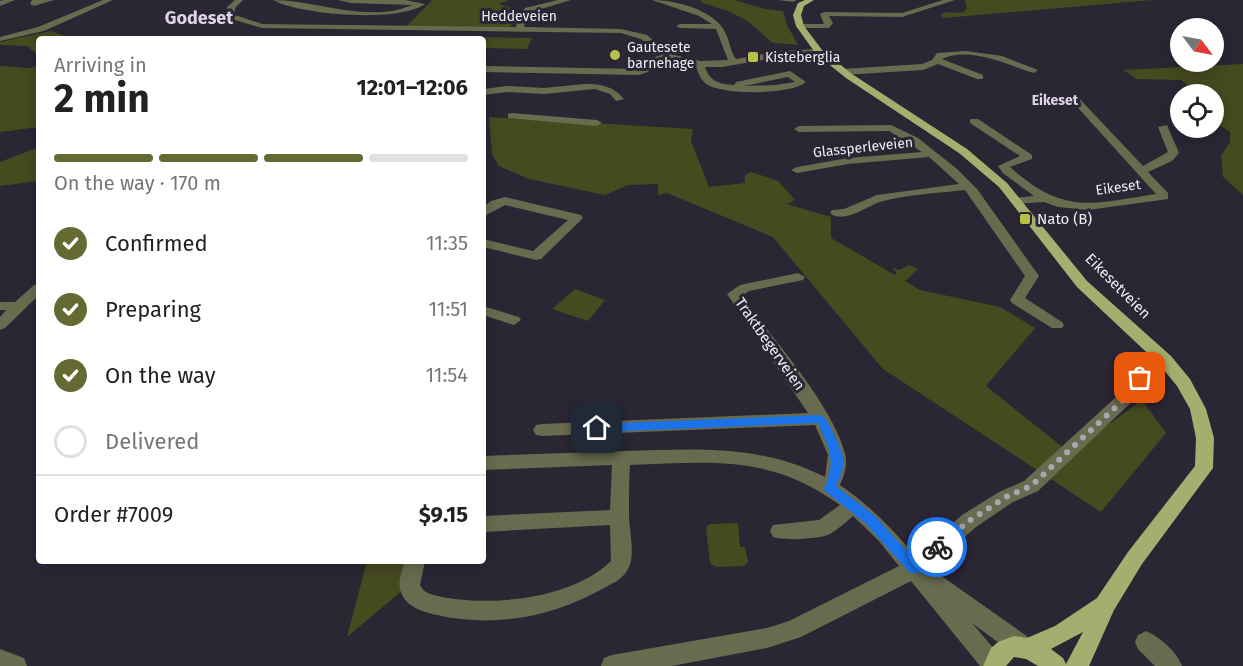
<!DOCTYPE html>
<html lang="en">
<head>
<meta charset="utf-8">
<style>
	:root { --surface:#fff; --page:#f2f2f2; --text:#222; --muted:#767676; --line:#e0e0e0; --accent:#656a33 }
	body { margin:0; font-family:"Fira Sans",sans-serif; background:var(--page); color:var(--text); height:100vh; display:flex; flex-direction:column; font-size:22px; white-space:nowrap }
	* { box-sizing:border-box; margin:0 }
	p { font-size:20px; color:var(--muted) }
	.icon { flex:none; width:33px; height:33px; fill:none; stroke:currentColor; stroke-width:2; stroke-linecap:round; stroke-linejoin:round }
	.map { position:relative; flex:1; overflow:hidden }
	.sheet { position:absolute; left:36px; top:36px; width:450px; height:528px; display:flex; flex-direction:column; background:var(--surface); border-radius:6px; box-shadow:0 3px 15px #0003 }
	.sheet>* { flex:none }
	.needle { width:39px; rotate:122deg }
	.fabs { position:absolute; left:1170px; top:18px; display:grid; gap:12px }
	.fabs a { display:grid; place-items:center; width:54px; height:54px; border-radius:50%; background:var(--surface); box-shadow:0 3px 15px #0003; font-size:30px }
	.pin { position:absolute; display:grid; place-items:center; width:51px; height:51px; color:#fff; margin:-26px; border-radius:12px; box-shadow:0 3px 9px #0006 }
	.courier { position:absolute; display:grid; place-items:center; width:60px; height:60px; margin:-30px; border:4px solid #1a73e8; border-radius:50%; background:#fff; color:#222; box-shadow:0 2px 8px #0007 }
	.summary em { font-style:normal; font-weight:700 }
	.summary div { display:flex; flex-direction:column-reverse }
	.summary { display:flex; align-items:center; justify-content:space-between; height:102px; padding:0 18px }
	h1 { font-size:39px; font-weight:700; line-height:45px }
	.bar { display:grid; grid-template-columns:repeat(4,1fr); gap:9px 6px; align-content:center; height:72px; padding:0 18px }
	.bar i { height:8px; border-radius:4px; background:var(--line) }
	.bar .selected { background:var(--accent) }
	.bar p { grid-column:span 4 }
	.line { display:flex; align-items:center; gap:15px; padding:0 18px; border-top:2px solid var(--line) }
	.line div { flex:1 }
	ol { padding:0 18px; list-style:none }
	li { display:flex; align-items:center; gap:18px; height:66px }
	li p { margin-inline-start:auto }
	li .icon { padding:6px; border-radius:50%; background:var(--accent); color:#fff; stroke-width:4 }
	li:last-child { color:var(--muted) }
	li i { width:33px; height:33px; border:3px solid var(--line); border-radius:50% }
	.map>svg:first-child { display:block }
	.green { fill:#464a1f }
	.lines { fill:none; stroke-linecap:round; stroke-linejoin:round }
	.minor { fill:#686b4e; fill-rule:evenodd }
	.major { fill:#a6ae6f; fill-rule:evenodd }
	.route { fill:#1a73e8 }
	.done { stroke:#aaa6b1; stroke-width:6; stroke-dasharray:0 10.8 }
	.poi-dot { fill:#b7c148; stroke:#2b2634; stroke-width:2 }
	.labels { text-anchor:middle; stroke-width:6; stroke-linejoin:round; paint-order:stroke }
	.far-street-label { font-size:14px; fill:#eeebf4; stroke:#2b2634 }
	.far-poi-label { font-size:14px; fill:#eeebf4; stroke:#2b2634; text-anchor:start }
	.far-neighbourhood-label { font-size:14px; font-weight:bold; fill:#dcd5e8; stroke:#2b2634 }
	.poi-label { font-size:15px; fill:#eeebf4; stroke:#2b2634; text-anchor:start }
	.street-label { font-size:15px; fill:#eeebf4; stroke:#2b2634 }
	.far-district-label { font-size:18px; font-weight:bold; fill:#dcd5e8; stroke:#2b2634 }
</style>
</head>
<body>
<div class="map">
<svg width="1243" height="666" viewBox="0 0 1243 666">
	<rect width="100%" height="100%" fill="#2b2634"/>
	<path class="green" d="M432 0H509L498 4 523 12 509 28 407 26Z
		M702 0H734L765 9 783 11 787 25 798 45 773 43 746 20 728 11 700 2Z
		M965 0H1152L944 18 940 15 946 12 963 13 967 8Z
		M51 31 73 39H39V56L27 46 0 45V42Z
		M473 37 532 38 527 49 483 48V39H471Z
		M1243 64V195L1223 177 1221 156 1230 142V132L1214 121V94H1199L1181 80 1137 79 1123 70Z
		M0 66 29 68 39 66V127L0 132Z
		M489 117 693 129 691 141 709 187 745 183V175L751 172 778 181 795 200 787 204 831 217V238L895 275 896 272 893 269 894 268 899 270 909 265 918 269 905 281 920 290 1000 307 1035 328 986 386 1070 453 1142 400 1166 433 1101 512 883 369 773 237 667 193 658 195V184L628 185 605 195 529 179 499 166 492 154Z
		M39 147V181L0 186V162Z
		M575 289 605 300 588 321 552 309Z
		M738 523 740 547H745L748 562 744 566 716 567 710 563 706 528 709 524Z
		M367 561H410L404 589 347 637Z"/>
	<g class="lines">
		<path class="minor" d="M4 0H15L0 6V1Z
			M32 0H54L34 6 30 4Z
			M103 0H113L44 31 0 41V37L38 27Z
			M235 0H243L235 8V15L262 24 516 27 517 21 525 8 558 0H571L531 12 525 21 524 27 621 29 647 35 670 54 700 61 728 60 716 29 680 28 676 26 680 24H712L699 16 652 0C676 0 714 10 725 32 730 41 730 51 736 59L780 51 819 49 823 52 819 55 780 57 722 67H705C710 82 720 84 734 85L736 82 790 71 806 82C791 95 725 95 708 85 701 81 698 73 696 66 678 61 660 53 648 72L639 75 483 72V66L638 69 647 60 661 55 641 39 621 33 262 28 228 18 227 7ZM788 77 795 82 775 85 744 86Z
			M273 0C318 0 368 24 412 5L351 3 338 0H405L425 4C399 23 300 15 273 0Z
			M778 0H797L793 2Z
			M943 0H955L902 17 829 16 833 23 829 28H800L796 26 800 24H824L820 14 824 12 902 13Z
			M966 51 1002 56 1038 70 1034 73C1007 65 970 46 942 59L983 75V79H977L938 64 923 70 843 75 839 72 843 69 922 64 932 60 937 53Z
			M584 84C601 84 613 86 624 99L616 101 610 94 595 89 544 94 507 92 483 95V89L507 86 544 88Z
			M1073 94 1076 95 1143 166 1168 152 1158 127 1167 125 1179 153 1172 161 1148 172 1168 193V199L1088 210 1058 207 1044 202 1013 204V198L1034 196 1003 173 998 166 1020 156 970 123V119H978L1032 155V159L1010 167C1064 215 1091 204 1156 194L1070 99V95Z
			M512 113 597 120 602 123 597 126 508 118V114Z
			M891 125 918 138 957 169 977 189 1039 276 1025 298 1062 322 1064 325 1062 328H1052L1012 303 1010 300 1025 276 965 190C939 193 901 195 877 203 865 208 842 224 830 213L832 210 844 209 877 195 959 184 929 157 848 164 797 173 791 170 797 167 848 158 922 152 889 131 799 132 794 129 799 126Z
			M505 197 581 215 583 218 541 259 536 260 483 247V239L533 251 568 220 505 205 483 217V207L491 201Z
			M798 273 805 277 803 280 749 291 742 296 743 299C773 338 834 408 845 454 848 464 844 476 840 485 869 505 893 529 915 556L962 515 999 492 1024 481 1127 387 1134 373H1146L1148 377 1140 394 1038 491 1013 502 976 527 927 570 930 574 940 575 1031 639 1034 647 1031 655 1023 658 1015 655 972 623 1002 658 1005 666H980L911 581 801 637 767 648 672 666H601L604 658 612 655 767 628 789 621 899 566 878 540 853 516C846 522 838 529 830 534 820 539 784 541 773 537L770 531 773 525 819 520 840 505C770 454 711 462 630 465 629 481 629 498 629 515 629 531 636 555 628 569 623 579 613 583 604 588 553 617 495 628 437 615 423 612 406 607 401 592 397 582 402 571 405 561H425L420 585C424 595 438 596 448 598 496 606 574 598 611 561L610 525 483 532V516L610 510 612 465 483 470V456C530 454 577 453 625 451 697 449 759 444 825 477L828 455 815 425 542 436 536 435 533 430 536 425 542 424 808 413 727 294 740 285Z
			M39 284V295L5 328 0 330V317L6 310H0V302H15L34 285Z
			M483 306 519 317 521 320 514 325 483 315Z
			M1146 631C1160 637 1177 652 1182 666H1155L1138 649 1135 642 1138 635Z
			M0 649 24 658 27 666H0Z"/>
		<path class="major" d="M805 0H814L804 6 801 15 804 26 822 50 852 74 967 149 1007 183 1087 281 1171 356 1190 379 1206 409 1214 438 1213 468 1142 564 1114 610 1089 666H1038L1026 659 1014 657 1006 666H983L991 648 998 642 1014 636 1027 638 1055 626 1097 598 1128 552 1195 466 1196 438 1190 409 1177 386 1159 364 1077 287 999 187 959 153 846 78 816 54 796 26 793 15 798 3ZM1083 632 1066 664 1063 658 1051 649Z"/>
	</g>
	<path class="route" d="M821 415C828 418 842 449 843 458 844 468 841 477 836 486L874 515 915 560 933 543H942L944 547 942 550 919 573H910L865 523 825 491 824 488C837 460 829 449 818 423L597 432 592 428 597 424Z"/>
	<g class="lines">
		<path class="done" d="M937 547 969 521 1006 497 1031 486 1134 390 1140 378"/>
	</g>
	<g class="poi-dot">
		<circle cx="615" cy="55" r="6"/>
		<rect x="747" y="51" width="12" height="12" rx="3"/>
		<rect x="1019" y="213" width="12" height="12" rx="3"/>
	</g>
	<g class="labels">
		<g class="far-street-label">
			<text x="519" y="21">Heddeveien</text>
			<text transform="translate(863 147) rotate(-6)" y="5">Glassperleveien</text>
			<text transform="translate(1118 187) rotate(-8)" y="5">Eikeset</text>
		</g>
		<g class="far-poi-label">
			<text x="627" y="52">Gautesete<tspan x="627" dy="16">barnehage</tspan></text>
			<text x="765" y="62">Kisteberglia</text>
		</g>
		<g class="far-neighbourhood-label">
			<text x="1055" y="105">Eikeset</text>
		</g>
		<g class="poi-label">
			<text x="1037" y="224">Nato (B)</text>
		</g>
		<g class="street-label">
			<text transform="translate(1118 286) rotate(45)" y="5">Eikesetveien</text>
			<text transform="translate(770 344) rotate(55)" y="5">Traktbegerveien</text>
		</g>
		<g class="far-district-label">
			<text x="199" y="24">Godeset</text>
		</g>
	</g>
</svg>
<div class="fabs">
<a><svg class="needle" viewBox="-14 -14 28 28"><path d="M0-13l5 13h-10z" fill="#e53935"/><path d="M0 13l5-13h-10z" fill="#767676"/></svg></a>
<a><svg class="icon" aria-label="locate" viewBox="0 0 24 24"><circle cx="12" cy="12" r="6"/><path d="M12 2v4M12 18v4M2 12h4M18 12h4"/></svg></a>
</div>
<div class="pin" style="left:1140px;top:378px;background:#ea580c"><svg class="icon" aria-label="bag" viewBox="0 0 24 24"><path d="M5 8h14l-1 12H6zM9 8a3 3 0 0 1 6 0"/></svg></div>
<div class="pin" style="left:597px;top:428px;background:#1f2937"><svg class="icon" aria-label="home" viewBox="0 0 24 24"><path d="M3 11l9-7 9 7M6 9v11h12V9"/></svg></div>
<div class="courier" style="left:937px;top:547px"><svg class="icon" aria-label="bike" viewBox="0 0 24 24"><circle cx="6" cy="16" r="4"/><circle cx="18" cy="16" r="4"/><path d="M6 16l4-8h5l3 8M10 8l3 8H6M13 5h3"/></svg></div>
<section class="sheet">
<div class="summary"><div><h1>2 min</h1><p>Arriving in</p></div><em>12:01–12:06</em></div>
<div class="bar"><i class="selected"></i><i class="selected"></i><i class="selected"></i><i></i><p>On the way · 170 m</p></div>
<ol>
<li><svg class="icon" aria-label="check" viewBox="0 0 24 24"><path d="M5 12l5 5 9-10"/></svg>Confirmed<p>11:35</p></li>
<li><svg class="icon" aria-label="check" viewBox="0 0 24 24"><path d="M5 12l5 5 9-10"/></svg>Preparing<p>11:51</p></li>
<li><svg class="icon" aria-label="check" viewBox="0 0 24 24"><path d="M5 12l5 5 9-10"/></svg>On the way<p>11:54</p></li>
<li><i></i>Delivered</li>
</ol>
<div class="line" style="height:78px"><div>Order #7009</div><b>$9.15</b></div>
</section>
</div>
</body>
</html>
